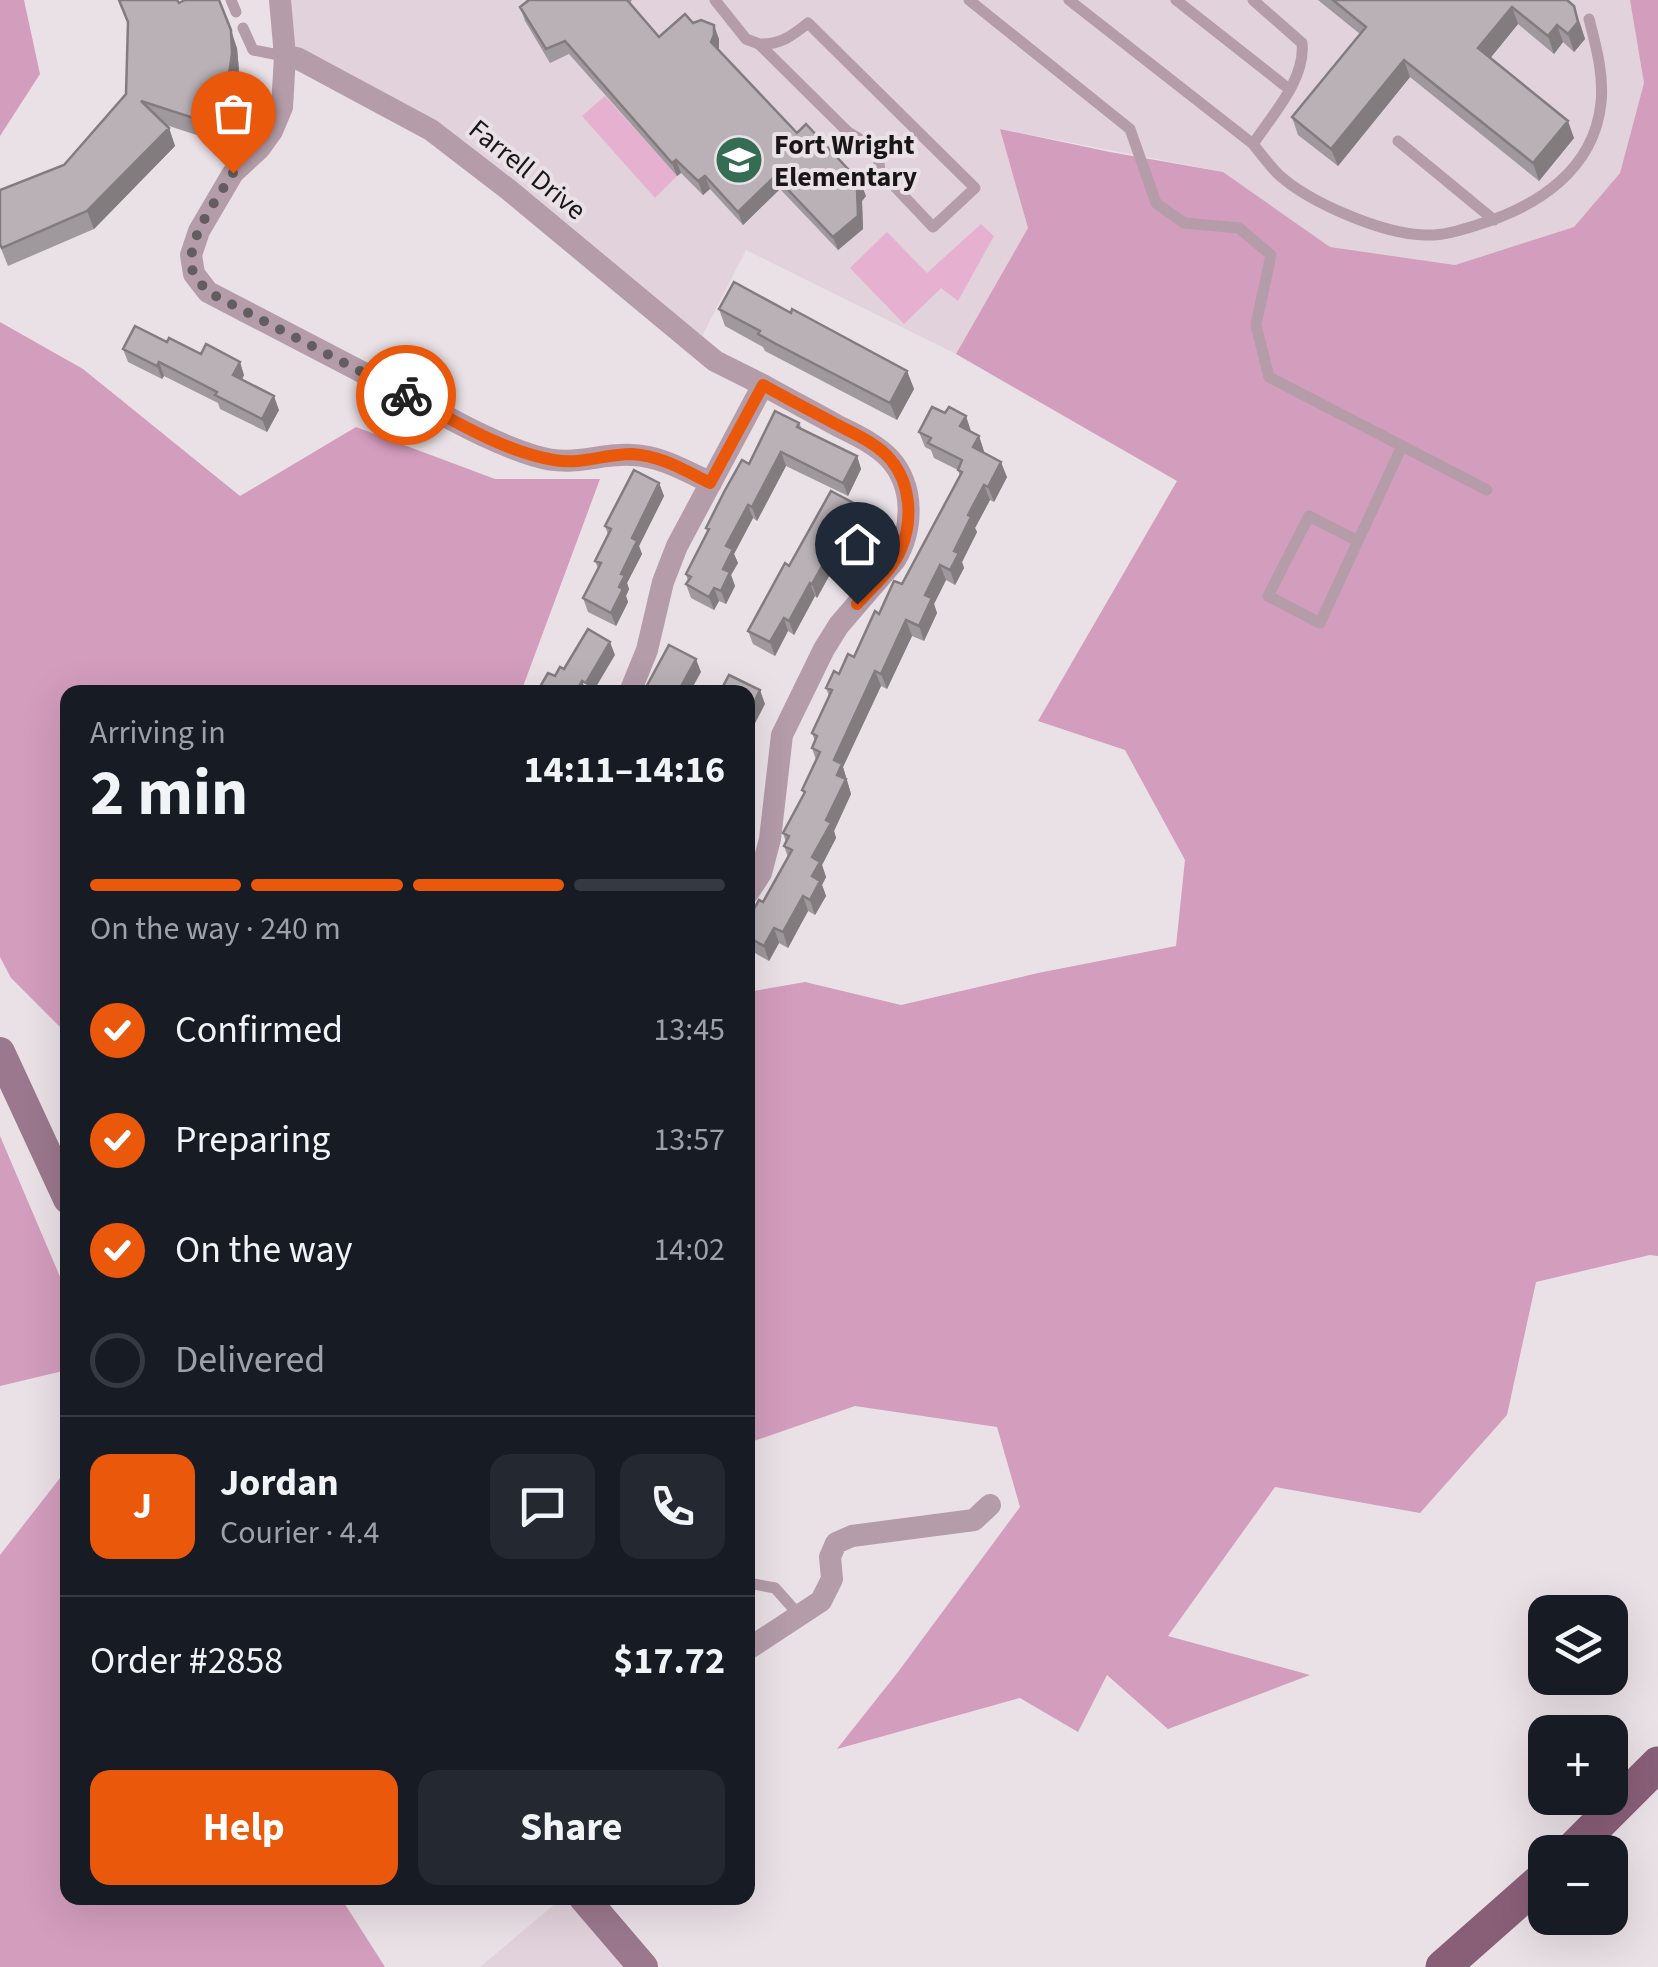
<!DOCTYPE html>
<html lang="en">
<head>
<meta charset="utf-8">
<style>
	:root { --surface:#171b24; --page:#242831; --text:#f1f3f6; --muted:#9ea1a6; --line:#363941; --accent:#ea580c }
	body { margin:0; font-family:"Source Sans 3",sans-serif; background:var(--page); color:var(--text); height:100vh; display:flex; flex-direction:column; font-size:38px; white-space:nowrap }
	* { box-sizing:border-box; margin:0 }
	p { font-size:32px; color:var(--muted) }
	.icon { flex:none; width:55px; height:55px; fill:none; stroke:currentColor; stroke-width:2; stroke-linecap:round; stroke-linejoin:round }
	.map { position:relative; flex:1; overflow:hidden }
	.side { position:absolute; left:60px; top:685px; width:695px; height:1220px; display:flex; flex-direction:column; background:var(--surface); border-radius:20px; box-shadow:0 10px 40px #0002 }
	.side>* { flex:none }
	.controls { position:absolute; left:1528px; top:1595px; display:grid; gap:20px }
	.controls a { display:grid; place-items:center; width:100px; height:100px; border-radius:20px; background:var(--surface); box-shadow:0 10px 40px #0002; font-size:50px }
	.pin { position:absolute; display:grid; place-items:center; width:85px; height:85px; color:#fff; margin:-102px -42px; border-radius:50% 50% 50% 0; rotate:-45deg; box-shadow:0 0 10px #0007 }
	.pin .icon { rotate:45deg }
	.courier { position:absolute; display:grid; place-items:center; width:100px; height:100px; margin:-50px; border:8px solid #ea580c; border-radius:50%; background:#fff; color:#222; box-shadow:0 2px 12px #0007 }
	.head em { font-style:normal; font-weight:700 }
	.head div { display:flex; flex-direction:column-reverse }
	.head { display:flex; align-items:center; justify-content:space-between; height:170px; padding:0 30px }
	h1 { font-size:65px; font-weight:700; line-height:75px }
	.bar { display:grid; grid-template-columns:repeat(4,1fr); gap:15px 10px; align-content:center; height:120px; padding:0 30px }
	.bar i { height:12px; border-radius:8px; background:var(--line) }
	.bar .selected { background:var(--accent) }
	.bar p { grid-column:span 4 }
	.line { display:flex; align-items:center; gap:25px; padding:0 30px; border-top:2px solid var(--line) }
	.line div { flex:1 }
	.round { display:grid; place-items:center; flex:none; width:105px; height:105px; border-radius:20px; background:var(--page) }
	ol { padding:0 30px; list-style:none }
	li { display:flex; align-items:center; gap:30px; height:110px }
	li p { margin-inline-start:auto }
	li .icon { padding:10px; border-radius:50%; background:var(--accent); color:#fff; stroke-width:4 }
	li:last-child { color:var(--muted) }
	li i { width:55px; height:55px; border:5px solid var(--line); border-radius:50% }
	.cta { display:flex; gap:20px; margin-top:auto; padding:20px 30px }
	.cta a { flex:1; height:115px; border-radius:20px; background:var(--accent); color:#fff; font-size:40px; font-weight:700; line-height:115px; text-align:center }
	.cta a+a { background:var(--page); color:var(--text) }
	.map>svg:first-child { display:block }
	.built { fill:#e2d2db }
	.green { fill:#e6b1d0 }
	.forest { fill:#d39dbd }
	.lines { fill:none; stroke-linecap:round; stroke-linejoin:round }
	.lane { stroke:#b49ca9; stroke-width:11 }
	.street { stroke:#b49ca9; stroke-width:22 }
	.secondary { stroke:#9b788d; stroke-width:30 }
	.primary { stroke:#895f78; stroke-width:35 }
	.wall { fill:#9f989c }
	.shaded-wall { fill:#827c7f }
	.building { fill:#b9b1b5; stroke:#827c7f; stroke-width:2.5 }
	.done { stroke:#625d5f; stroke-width:10; stroke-dasharray:0 18 }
	.route { stroke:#ea580c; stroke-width:12 }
	.labels { text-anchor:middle; stroke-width:8; stroke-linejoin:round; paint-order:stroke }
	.poi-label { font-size:28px; font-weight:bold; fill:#191617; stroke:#eae1e6; text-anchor:start }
	.street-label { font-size:28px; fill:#191617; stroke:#eae1e6 }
</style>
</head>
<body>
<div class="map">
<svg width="1658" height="1967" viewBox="0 0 1658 1967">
	<rect width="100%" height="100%" fill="#eae1e6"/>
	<path class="built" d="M280 0H1630L1644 83 1620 173 1574 227 1455 265 1330 247 1223 172 1001 129 1028 228 956 354 746 250 697 346 509 190 298 58Z
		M562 1898H584L643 1967H480Z"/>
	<path class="green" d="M605 96 677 176 655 198 582 116Z
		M981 224 994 236 958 301 941 288 904 324 850 268 887 232 927 273Z"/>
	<path class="forest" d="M0 0H24L40 74 0 136Z
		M1630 0H1658V1256L1650 1255 1536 1282 1507 1415 1420 1513 1275 1487 1168 1636 1310 1675 1168 1729 1107 1675 1078 1732 1020 1698 837 1749 898 1672 1020 1507 997 1427 855 1406 748 1443V992L805 982 901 1005 1038 973 1176 946 1185 860 1125 750 1038 721 1177 481 956 354 1028 228 1000 129 1110 152 1223 172 1330 247 1455 265 1574 227 1620 173 1644 83Z
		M0 322 83 369 240 496 356 427 495 479H600L521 692H68L67 1034 11 978 0 957Z
		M0 1136 67 1293V1370L0 1386Z
		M67 1469 68 1898H341L385 1967H0V1555Z"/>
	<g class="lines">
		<path class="lane" d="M231 0 236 12
			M715 0 746 39 759 44 848 132 877 149 880 171 933 227 975 188 808 23C792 36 780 45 759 44
			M969 0 1130 129 1156 203 1184 223 1239 228 1271 255 1256 325 1269 377 1487 490
			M1069 0 1253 144
			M1176 0 1289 89
			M1253 0 1302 43C1306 79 1272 115 1253 144 1261 154 1269 165 1278 174 1308 202 1382 234 1425 235 1442 236 1461 230 1477 225 1537 207 1594 170 1601 103 1604 75 1596 46 1589 19
			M243 28 253 50 284 56
			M1398 141 1494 220
			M1358 541 1309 516 1268 596 1320 623 1402 446
			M748 1583 775 1588 799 1615"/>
		<path class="street" d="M280 0 285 56 282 107 272 131 259 149 233 173 199 231 191 255 194 274 208 292C273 326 338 360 404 394 446 416 489 442 535 456 574 468 597 453 632 455 661 456 686 471 711 483
			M285 56 297 58 431 130 509 190 715 361 763 385
			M630 692 647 650 663 582 677 546 763 385C788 399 813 412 838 426 856 435 876 444 890 459 915 487 913 530 895 560L839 625 824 649 782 735 770 839 761 873 748 893
			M748 1649 821 1601 832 1579 830 1557 836 1543 852 1536 974 1520 990 1505"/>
		<path class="secondary" d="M0 1052 68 1199
			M584 1898 643 1967"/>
		<path class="primary" d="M1570 1852 1658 1764
			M1443 1967 1545 1877"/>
	</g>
	<path class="wall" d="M118 0H177L179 3 237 48 239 71 234 99 215 141 166 125 169 128 175 146 94 229 8 266 0 246 64 165 126 94 128 24Z
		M526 0H632L630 3 659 37 693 23 719 39 718 50 797 133 866 196 862 201 863 229 838 250 780 189 743 225 710 189 703 195 681 173 677 176 569 54 550 63 525 21 520 7 527 2Z
		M1318 0H1567L1580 23 1585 39 1574 52 1563 42 1554 54 1518 24 1490 58 1574 138 1539 181 1410 77 1338 166 1298 135 1292 117 1360 34Z
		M719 309 791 313 907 371 914 389 897 420 765 351 763 347 725 326Z
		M167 342 244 375 242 380 279 410 267 432 220 409 218 403 164 376 162 379 128 362 123 349Z
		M799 423 802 429 857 456 861 469 848 496 786 466 757 521 753 518 734 554 738 563 731 575 735 586 726 604 719 601 714 610 691 598 686 584 688 581 686 574 707 532 706 528 749 464Z
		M971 431 979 436 984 453 1007 477 994 502 990 500 975 528 977 532 962 562 964 568 955 585 946 580 934 604 937 613 924 641 912 636 887 689 881 686 843 767 851 794 834 831 836 838 822 865 826 877 822 885 826 896 815 915 808 911 788 948 779 943 769 961 748 949V920L763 902 788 857 784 846 786 842 783 833 804 795 802 790 816 760 812 748 815 741 812 733 829 696 826 688 854 657 879 614 902 584 960 476 958 470 934 458 931 450 925 447 919 432Z
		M659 483 664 496 639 546 642 554 627 583 629 589 626 596 628 602 616 626 588 612 583 598 598 568 595 561 608 534 605 526Z
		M870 523 854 552 849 549 844 558 840 556 817 598 815 596 794 635 788 631 775 656 753 644 748 631 789 566Z"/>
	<path class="shaded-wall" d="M1574 6 1585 39 1574 52 1568 34Z
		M1512 7 1518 24 1484 66 1478 48Z
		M714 25 719 39V48L716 55 711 42Z
		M1557 25 1563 42 1554 54 1548 36Z
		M231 30 237 48 239 71 234 99 215 141 209 123Z
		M1404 60 1410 77 1338 166 1331 149Z
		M1568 121 1574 138 1539 181 1533 163Z
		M169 128 175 146 94 229 87 211Z
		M676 160 681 173 677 176 672 163Z
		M705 176 710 189 703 195 698 181Z
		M775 176 780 189 743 225 738 212Z
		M861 183 866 196 862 201 863 229 838 250 833 237 857 188Z
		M159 362 164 376 162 379 157 366Z
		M240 362 244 375 237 388 233 375Z
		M907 371 914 389 897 420 890 403Z
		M274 396 279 410 267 432 262 419Z
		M966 416 971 431 966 442 960 426Z
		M979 436 984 451 979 462 973 447Z
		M781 452 786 466 757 521 752 507Z
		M857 456 861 469 848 496 843 483Z
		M1001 462 1007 477 994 502 988 487Z
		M659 483 664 496 639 546 642 554 627 583 629 589 626 596 628 602 616 626 611 613 619 587 621 574 632 538Z
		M984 485 990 500 975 528 977 532 962 562 964 568 955 585 950 570 954 551 968 515Z
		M748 505 753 518 734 554 738 563 731 575 735 586 726 604 721 591 726 546Z
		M865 509 870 523 854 552 849 539Z
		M844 536 849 549 844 558 839 544Z
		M835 543 840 556 817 598 812 584Z
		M940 565 946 580 934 604 937 613 924 641 919 626 925 595Z
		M810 583 815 596 794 635 789 621Z
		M714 588 719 601 714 610 709 597Z
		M784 618 788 631 775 656 770 642Z
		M906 620 912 636 887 689 881 674Z
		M610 642 615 655 593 692H589L586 683Z
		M696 659 701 672 690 692H678Z
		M875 671 881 686 843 767 851 794 834 831 836 838 822 865 826 877 822 885 826 896 815 915 810 900 812 857 826 820 834 760Z
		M582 681 587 692H576Z
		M760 690 765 704 749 735 751 741 748 747V715Z
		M803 896 808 911 788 948 783 932Z
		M774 928 779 943 769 961 764 946Z"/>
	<path class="building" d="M119 0H177L179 3 185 0H219L231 30 232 54 228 81 209 123 141 101 169 128 87 211 2 248 0 244V190L64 165 126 94 128 22Z
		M529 0H627L659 37 685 14 693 23 701 20 714 25V35L711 42 797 133 806 124 861 183 857 188 858 216 833 237 775 176 738 212 705 176 698 181 676 160 672 163 565 41 546 49 520 7Z
		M1333 0H1567L1574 6 1578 22 1568 34 1557 25 1548 36 1512 7 1478 48 1568 121 1533 163 1404 60 1331 149 1292 117 1366 27Z
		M734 282 791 313 792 309 907 371 890 403 778 345 758 334 760 331 719 309Z
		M135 326 167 342 169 338 201 354 206 344 240 362 233 375 274 396 262 419 215 395 217 392 159 362 157 366 123 349Z
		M932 407 945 413 949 407 966 416 960 426 979 436 973 447 1001 462 988 487 984 485 968 515 971 517 954 551 959 553 950 570 940 565 925 595 932 598 919 626 906 620 881 674 875 671 834 760 842 764 837 775 846 779 826 820 831 823 812 857 820 862 812 876 820 881 810 900 803 896 783 932 774 928 764 946 748 937V920L759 900 763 902 792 850 784 846 789 836 783 833 805 792 802 790 820 752 812 748 817 736 812 733 832 690 826 688 834 671 839 674 848 654 854 657 875 611 879 614 894 581 902 584 962 472 958 470 962 460 928 443 931 438 919 432Z
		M775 411 799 423 797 427 857 456 843 483 781 452 752 507 748 505 726 546 733 549 723 569 730 572 721 591 714 588 709 597 686 584 691 577 686 574 709 529 706 528 724 492 742 460 749 464Z
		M634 470 659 483 632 538 637 541 621 574 625 575 619 587 623 589 611 613 583 598 601 563 595 561 611 529 605 526Z
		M831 491 865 509 849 539 844 536 839 544 835 543 812 584 810 583 789 621 784 618 770 642 748 631 785 563 789 566Z
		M588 629 610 642 586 683 582 681 576 692 573 690 571 692H537L548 673 555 676 560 667 564 669Z
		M669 645 696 659 678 692 644 691Z
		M729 675 760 690 748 715V692H720Z"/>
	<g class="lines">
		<path class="done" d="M233 173C218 198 183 242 193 272 196 279 203 286 208 292L406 395"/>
		<path class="route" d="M406 395C453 420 502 451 554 460 581 465 605 454 631 454 660 455 686 471 710 483L763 385C786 398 809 410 832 422 852 433 876 442 891 460 911 484 913 521 901 549 893 569 872 587 857 604"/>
	</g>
	<defs>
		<g id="school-disc" transform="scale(2.5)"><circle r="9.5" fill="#356c54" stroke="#eae1e6"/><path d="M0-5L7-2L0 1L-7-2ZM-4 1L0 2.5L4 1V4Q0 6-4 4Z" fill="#fff"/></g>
	</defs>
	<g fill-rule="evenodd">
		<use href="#school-disc" x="739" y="160"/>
	</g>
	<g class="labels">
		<g class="poi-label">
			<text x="774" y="154">Fort Wright<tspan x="774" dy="32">Elementary</tspan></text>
		</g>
		<g class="street-label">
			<text transform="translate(528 169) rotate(39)" y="10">Farrell Drive</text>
		</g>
	</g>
</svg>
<div class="controls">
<a><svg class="icon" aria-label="layers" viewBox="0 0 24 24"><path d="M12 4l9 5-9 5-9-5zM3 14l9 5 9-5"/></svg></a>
<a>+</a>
<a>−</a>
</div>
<div class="pin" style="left:233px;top:173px;background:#ea580c"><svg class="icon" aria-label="bag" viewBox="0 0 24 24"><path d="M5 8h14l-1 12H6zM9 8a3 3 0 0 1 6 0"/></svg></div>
<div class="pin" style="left:857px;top:604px;background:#1f2937"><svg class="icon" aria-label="home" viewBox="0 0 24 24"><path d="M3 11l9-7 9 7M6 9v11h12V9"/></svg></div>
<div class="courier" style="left:406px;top:395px"><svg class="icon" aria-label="bike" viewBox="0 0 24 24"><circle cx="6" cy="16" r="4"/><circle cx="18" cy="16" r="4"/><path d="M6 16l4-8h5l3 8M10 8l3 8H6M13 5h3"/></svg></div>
<section class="side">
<div class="head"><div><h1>2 min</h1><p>Arriving in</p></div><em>14:11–14:16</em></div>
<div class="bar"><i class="selected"></i><i class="selected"></i><i class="selected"></i><i></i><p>On the way · 240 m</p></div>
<ol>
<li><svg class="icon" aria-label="check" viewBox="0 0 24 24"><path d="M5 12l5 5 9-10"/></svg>Confirmed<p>13:45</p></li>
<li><svg class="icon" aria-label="check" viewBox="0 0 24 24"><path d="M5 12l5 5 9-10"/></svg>Preparing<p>13:57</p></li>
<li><svg class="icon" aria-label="check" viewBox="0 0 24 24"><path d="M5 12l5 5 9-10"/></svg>On the way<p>14:02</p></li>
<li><i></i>Delivered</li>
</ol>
<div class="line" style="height:180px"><b class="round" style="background:var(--accent);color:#fff">J</b><div><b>Jordan</b><p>Courier · 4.4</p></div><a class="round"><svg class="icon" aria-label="chat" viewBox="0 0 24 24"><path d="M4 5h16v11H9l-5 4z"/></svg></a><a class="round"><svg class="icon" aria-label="phone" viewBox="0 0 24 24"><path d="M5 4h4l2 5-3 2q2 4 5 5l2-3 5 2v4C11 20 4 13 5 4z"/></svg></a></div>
<div class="line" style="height:130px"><div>Order #2858</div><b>$17.72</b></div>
<div class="cta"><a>Help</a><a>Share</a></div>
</section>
</div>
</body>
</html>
